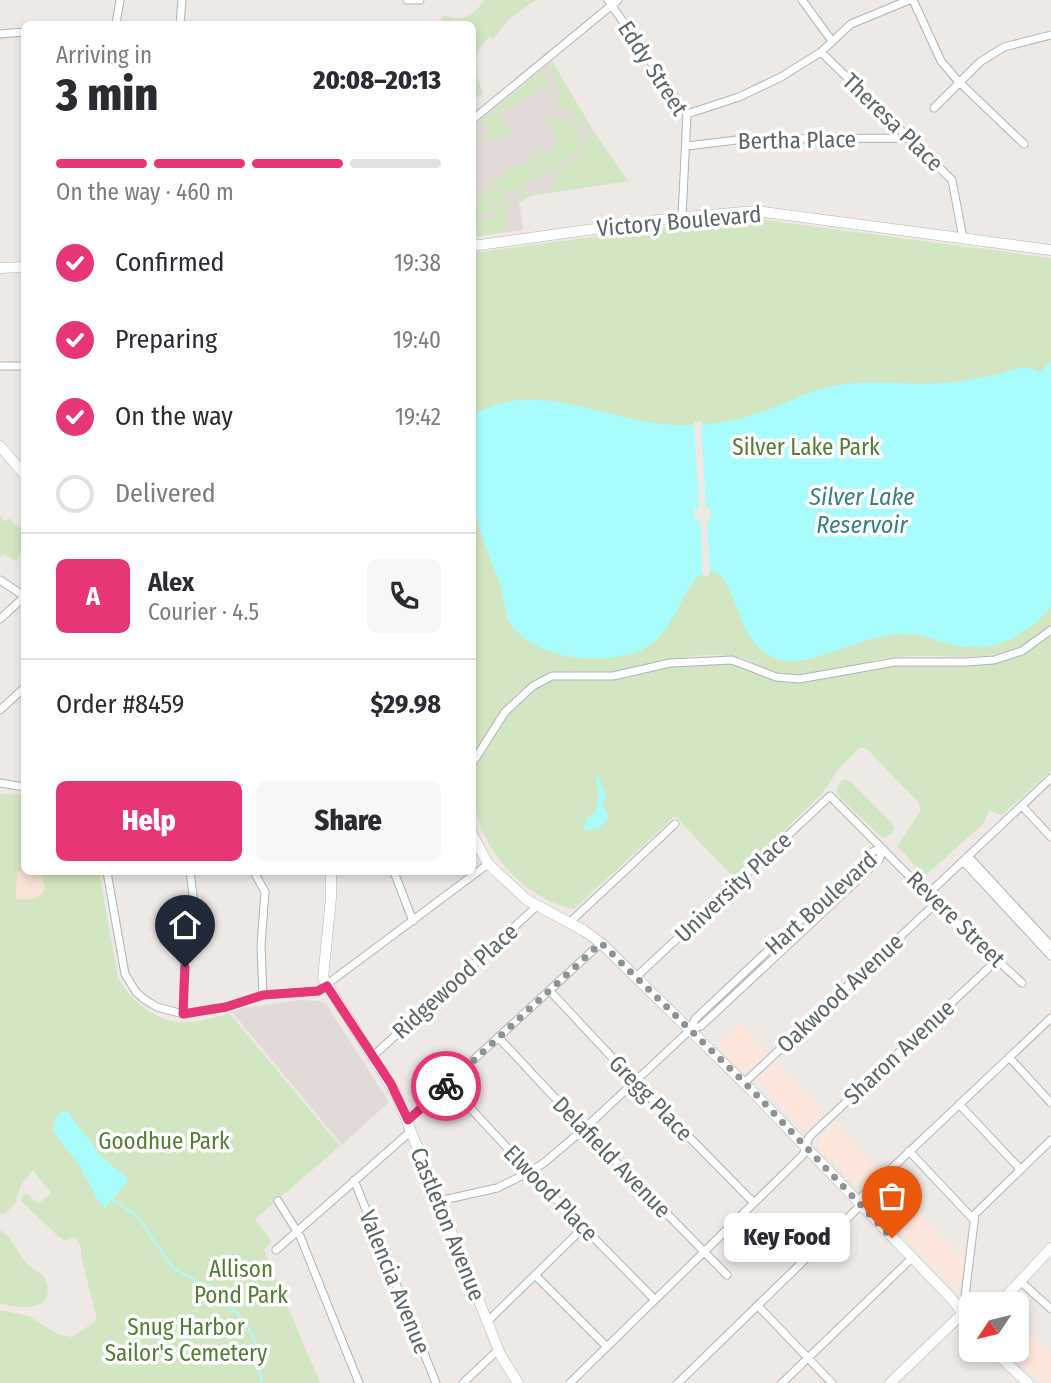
<!DOCTYPE html>
<html lang="en">
<head>
<meta charset="utf-8">
<style>
	:root { --surface:#fff; --page:#f7f7f7; --text:#2b2b33; --muted:#7c7c81; --line:#e1e1e2; --accent:#e63677 }
	body { margin:0; font-family:"Fira Sans Condensed",sans-serif; background:var(--page); color:var(--text); height:100vh; display:flex; flex-direction:column; font-size:26px; white-space:nowrap }
	* { box-sizing:border-box; margin:0 }
	p { font-size:23px; color:var(--muted) }
	.icon { flex:none; width:38px; height:38px; fill:none; stroke:currentColor; stroke-width:2; stroke-linecap:round; stroke-linejoin:round }
	.map { position:relative; flex:1; overflow:hidden }
	.sheet { position:absolute; left:21px; top:21px; width:455px; height:854px; display:flex; flex-direction:column; background:var(--surface); border-radius:10px; box-shadow:0 4px 10px #0003 }
	.sheet>* { flex:none }
	.needle { width:46px; rotate:235deg }
	.controls { position:absolute; left:959px; top:1292px; display:grid; gap:14px }
	.controls a { display:grid; place-items:center; width:70px; height:70px; border-radius:10px; background:var(--surface); box-shadow:0 4px 10px #0003; font-size:35px }
	.pin { position:absolute; display:grid; place-items:center; width:60px; height:60px; color:#fff; margin:-72px -30px; border-radius:50% 50% 50% 0; rotate:-45deg; box-shadow:0 0 7px #0007 }
	.pin .icon { rotate:45deg }
	.courier { position:absolute; display:grid; place-items:center; width:70px; height:70px; margin:-35px; border:5px solid #e63677; border-radius:50%; background:#fff; color:#222; box-shadow:0 2px 9px #0007 }
	.bubble { position:absolute; height:49px; border-radius:10px; background:var(--surface); box-shadow:0 4px 10px #0003; font-size:23px; font-weight:800; line-height:49px; text-align:center }
	.overview em { font-style:normal; font-weight:800 }
	.overview div { display:flex; flex-direction:column-reverse }
	.overview { display:flex; align-items:center; justify-content:space-between; height:119px; padding:0 35px }
	h1 { font-size:46px; font-weight:800; line-height:52px }
	.bar { display:grid; grid-template-columns:repeat(4,1fr); gap:10px 7px; align-content:center; height:84px; padding:0 35px }
	.bar i { height:9px; border-radius:5px; background:var(--line) }
	.bar .on { background:var(--accent) }
	.bar p { grid-column:span 4 }
	.line { display:flex; align-items:center; gap:18px; padding:0 35px; border-top:2px solid var(--line) }
	.line div { flex:1 }
	.round { display:grid; place-items:center; flex:none; width:74px; height:74px; border-radius:10px; background:var(--page) }
	ol { padding:0 35px; list-style:none }
	li { display:flex; align-items:center; gap:21px; height:77px }
	li p { margin-inline-start:auto }
	li .icon { padding:7px; border-radius:50%; background:var(--accent); color:#fff; stroke-width:4 }
	li:last-child { color:var(--muted) }
	li i { width:38px; height:38px; border:4px solid var(--line); border-radius:50% }
	.cta { display:flex; gap:14px; margin-top:auto; padding:14px 35px }
	.cta a { flex:1; height:80px; border-radius:10px; background:var(--accent); color:#fff; font-size:28px; font-weight:800; line-height:80px; text-align:center }
	.cta a+a { background:var(--page); color:var(--text) }
	.map>svg:first-child { display:block }
	.commercial { fill:#fde7dd }
	.education { fill:#e2dad7 }
	.green { fill:#d3e6c3 }
	.sand { fill:#fae2d6 }
	.water { fill:#a8fdfc }
	.pier { fill:#efe9e6 }
	.lines { fill:none; stroke-linecap:round; stroke-linejoin:round }
	.stream { stroke:#a8fdfc; stroke-width:2 }
	.street-casing { stroke:#aeb4b5; stroke-width:9 }
	.secondary-casing { stroke:#b0b7b8; stroke-width:11 }
	.street { stroke:#fff; stroke-width:7 }
	.secondary { stroke:#fff; stroke-width:10 }
	.done { stroke:#909393; stroke-width:7; stroke-dasharray:0 12.6 }
	.route { stroke:#e63677; stroke-width:9 }
	.labels { text-anchor:middle; stroke-width:7; stroke-linejoin:round; paint-order:stroke }
	.street-label { font-size:23px; fill:#5d6566; stroke:#fff }
	.park-label { font-size:23px; fill:#527d35; stroke:#fff }
	.water-label { font-size:24px; font-style:italic; fill:#367f83; stroke:#fff }
</style>
</head>
<body>
<div class="map">
<svg width="1051" height="1383" viewBox="0 0 1051 1383">
	<rect width="100%" height="100%" fill="#efe9e6"/>
	<path class="commercial" d="M740 1022 768 1052 745 1073 717 1045Z
		M775 1062 825 1113 805 1131 757 1081Z
		M834 1122 878 1169 858 1187 816 1143Z
		M887 1179 964 1261 959 1292 868 1198Z
		M1017 1324 1051 1354V1383H1042L1002 1349H1017Z"/>
	<path class="education" d="M552 61 594 132 628 181 528 196 519 203 523 230 473 237V126Z
		M301 1000 319 1001 326 1004 389 1102 342 1145 232 1012 243 1008Z"/>
	<path class="green" d="M484 0H536L509 19 493 39 490 37C468 55 475 70 483 94L473 100 472 24H439L444 15C462 23 474 16 484 0Z
		M552 61 594 132 628 181 529 196 519 203V194L525 185 529 194 554 188 556 173 578 157 585 138 590 136 581 119 577 122 570 117 571 110 564 107 556 110C564 93 557 81 547 67Z
		M540 71 549 80 548 90 544 87 501 112V117L511 134 498 139 497 137 491 139 489 135 478 139 479 147 477 139 486 130 481 121Z
		M548 117C565 118 577 120 581 139L576 154 548 174 534 150 537 149 541 154 558 144Z
		M534 153 546 175 526 181 512 196 509 192 491 186 490 183 501 178 500 173 528 162Z
		M488 187 508 194 509 197C494 202 491 218 473 219V200L485 194Z
		M506 200 510 204 506 217 505 232 473 237V222L491 217Z
		M750 218 1051 258V624C1009 671 951 652 896 657 862 660 819 678 786 676 769 675 755 660 737 657 697 649 656 665 617 671 589 675 559 665 534 681 503 700 491 731 473 759V253L666 227Z
		M0 515 5 522 9 518 18 528 21 525 24 528V547L16 561 3 554 0 558Z
		M1051 635V771L1002 815 989 810 984 823 925 876 897 846 920 812 919 803 866 748H859L840 767 822 794 734 878 675 816 574 909C520 899 473 841 473 787 473 783 471 775 473 771 474 765 486 753 490 745 500 722 518 696 541 685 562 675 587 682 609 680 622 679 634 675 646 672 670 666 710 659 735 664 755 668 767 680 790 683 826 680 861 670 897 666 955 659 1001 680 1051 635Z
		M843 779 850 781 891 822 894 828 891 834 883 838 880 836 837 795V787Z
		M0 794 24 795V872H99L118 978C133 1003 160 1026 191 1022 204 1021 218 1016 230 1014L340 1146 255 1219 272 1242 264 1250 320 1383H0V1310L29 1316 57 1334 72 1337 97 1320 81 1256V1247L75 1237 65 1241 58 1236 21 1201 22 1196 27 1193 34 1201 39 1203 51 1193 33 1170 21 1185 15 1204 3 1215 0 1213Z
		M0 1230C14 1238 18 1256 31 1267 37 1272 44 1274 46 1282 57 1312 16 1309 0 1303Z"/>
	<path class="sand" d="M19 871 37 872 43 879 45 888C40 900 28 900 16 899L17 873Z"/>
	<path class="water" d="M1051 362V607C1026 637 990 655 951 644 933 640 916 632 898 634 868 637 838 651 809 659 729 676 745 572 709 571 693 570 678 612 669 624 665 631 658 639 651 644 633 658 607 659 585 658 562 658 527 646 513 627 503 615 505 601 501 587 491 559 478 531 473 501 468 474 473 443 472 416 537 375 610 425 678 425 709 426 738 421 767 410 785 404 802 394 821 389 861 377 901 386 942 383 962 382 981 378 1000 374 1007 372 1017 367 1025 367 1031 367 1035 371 1040 372Z
		M598 776 606 797 602 806 607 811 608 819 599 828 585 831 584 826 587 823 588 816 595 814 599 797 596 779Z
		M67 1111 102 1157 127 1178V1182L105 1208 99 1202 79 1165 54 1132C52 1121 57 1113 67 1111Z"/>
	<path class="pier" d="M701 421 706 508H711V519L707 520 710 575 703 576 700 520H695L694 509 699 508 694 422Z"/>
	<g class="lines">
		<path class="stream" d="M112 1199 137 1216 173 1268 205 1286 210 1284 220 1292 227 1304 241 1317 248 1327 259 1349 261 1383"/>
		<g class="street-casing">
			<path id="street" d="M407 0H420
				M608 0 687 114 682 217
				M802 0 832 41
				M913 0 941 61 958 81 1024 144
				M116 24 120 0
				M180 24 182 0
				M0 34 24 32
				M821 52 952 180 963 238
				M934 108 980 62 1004 47 1051 35
				M687 114 739 97 781 77 821 52 851 24 909 0
				M472 120 618 0
				M687 146 745 139 908 138
				M0 366H24
				M0 580 24 596
				M0 619 24 597
				M0 710 24 688
				M472 764 505 712 533 686 552 676H613L670 663 732 660 776 677 799 679 895 662H966L994 660 1022 651 1051 630
				M0 783 24 787
				M1022 806 1051 837
				M968 856 1051 946
				M963 861 1051 956
				M107 872 125 974 136 992 144 999 157 1007 183 1014 226 1007 263 995 318 991 488 864
				M254 872 265 892 261 945 263 995
				M394 872 413 921
				M928 894 1051 778
				M569 923 675 824
				M636 977 830 796 936 903 1022 983
				M550 991 635 1082 754 1203
				M183 1014 185 947 194 902 190 872
				M690 1030 701 1026 879 860 883 849
				M499 1038 584 1129 727 1275
				M373 1056 537 906
				M1009 1057 1051 1103
				M744 1083 936 903
				M448 1084 538 1181 655 1300
				M959 1104 1020 1169
				M408 1120 601 943
				M909 1151 974 1220
				M354 1180 436 1383
				M278 1201 300 1236 359 1383
				M439 1201 497 1188 530 1172 545 1162 584 1129 690 1030 695 1019 874 851 883 849
				M857 1201 1051 1018
				M276 1250 411 1131
				M535 1275 607 1347
				M1020 1281 1051 1309
				M758 1306 832 1383
				M963 1313 975 1214 1051 1140
				M488 1321 584 1227
				M463 1383 499 1349
				M570 1383 803 1155 809 1137 997 960
				M678 1383 861 1205
				M782 1383 912 1258"/>
		</g>
		<g class="secondary-casing">
			<path id="secondary" d="M472 246 673 218 756 211 1051 250
				M0 268 24 267
				M0 446 24 474
				M472 834 488 864 527 900 583 930 601 943 750 1089 951 1298 971 1324
				M331 872V898L323 978 396 1094 501 1356 518 1383
				M999 1304 1051 1248
				M992 1349 1028 1383
				M890 1383 963 1313 971 1310"/>
		</g>
		<use href="#street" class="street"/>
		<use href="#secondary" class="secondary"/>
	</g>
	<g class="lines">
		<path class="done" d="M446 1086 601 943 750 1088 892 1238"/>
		<path class="route" d="M185 967 183 1014 226 1007 263 995 318 991 327 986 391 1084 408 1120 446 1086"/>
	</g>
	<g class="labels">
		<g class="street-label">
			<text transform="translate(653 68) rotate(57)" y="8">Eddy Street</text>
			<text transform="translate(893 122) rotate(44)" y="8">Theresa Place</text>
			<text transform="translate(797 140) rotate(-1)" y="8">Bertha Place</text>
			<text transform="translate(679 221) rotate(-5)" y="8">Victory Boulevard</text>
			<text transform="translate(733 887) rotate(-43)" y="8">University Place</text>
			<text transform="translate(821 903) rotate(-42)" y="8">Hart Boulevard</text>
			<text transform="translate(956 919) rotate(44)" y="8">Revere Street</text>
			<text transform="translate(455 981) rotate(-42)" y="8">Ridgewood Place</text>
			<text transform="translate(840 993) rotate(-43)" y="8">Oakwood Avenue</text>
			<text transform="translate(899 1052) rotate(-43)" y="8">Sharon Avenue</text>
			<text transform="translate(651 1098) rotate(46)" y="8">Gregg Place</text>
			<text transform="translate(612 1157) rotate(46)" y="8">Delafield Avenue</text>
			<text transform="translate(551 1193) rotate(46)" y="8">Elwood Place</text>
			<text transform="translate(448 1224) rotate(68)" y="8">Castleton Avenue</text>
			<text transform="translate(395 1282) rotate(68)" y="8">Valencia Avenue</text>
		</g>
		<g class="park-label">
			<text x="806" y="455">Silver Lake Park</text>
			<text x="164" y="1149">Goodhue Park</text>
			<text x="241" y="1277">Allison<tspan x="241" dy="26">Pond Park</tspan></text>
			<text x="186" y="1335">Snug Harbor<tspan x="186" dy="26">Sailor's Cemetery</tspan></text>
		</g>
		<g class="water-label">
			<text x="862" y="505">Silver Lake<tspan x="862" dy="28">Reservoir</tspan></text>
		</g>
	</g>
</svg>
<div class="controls">
<a><svg class="needle" viewBox="-14 -14 28 28"><path d="M0-13l5 13h-10z" fill="#e53935"/><path d="M0 13l5-13h-10z" fill="#7c7c81"/></svg></a>
</div>
<div class="pin" style="left:892px;top:1238px;background:#ea580c"><svg class="icon" aria-label="bag" viewBox="0 0 24 24"><path d="M5 8h14l-1 12H6zM9 8a3 3 0 0 1 6 0"/></svg></div>
<div class="pin" style="left:185px;top:967px;background:#1f2937"><svg class="icon" aria-label="home" viewBox="0 0 24 24"><path d="M3 11l9-7 9 7M6 9v11h12V9"/></svg></div>
<div class="courier" style="left:446px;top:1086px"><svg class="icon" aria-label="bike" viewBox="0 0 24 24"><circle cx="6" cy="16" r="4"/><circle cx="18" cy="16" r="4"/><path d="M6 16l4-8h5l3 8M10 8l3 8H6M13 5h3"/></svg></div>
<div class="bubble" style="left:724px;top:1213px;width:126px">Key Food</div>
<section class="sheet">
<div class="overview"><div><h1>3 min</h1><p>Arriving in</p></div><em>20:08–20:13</em></div>
<div class="bar"><i class="on"></i><i class="on"></i><i class="on"></i><i></i><p>On the way · 460 m</p></div>
<ol>
<li><svg class="icon" aria-label="check" viewBox="0 0 24 24"><path d="M5 12l5 5 9-10"/></svg>Confirmed<p>19:38</p></li>
<li><svg class="icon" aria-label="check" viewBox="0 0 24 24"><path d="M5 12l5 5 9-10"/></svg>Preparing<p>19:40</p></li>
<li><svg class="icon" aria-label="check" viewBox="0 0 24 24"><path d="M5 12l5 5 9-10"/></svg>On the way<p>19:42</p></li>
<li><i></i>Delivered</li>
</ol>
<div class="line" style="height:126px"><b class="round" style="background:var(--accent);color:#fff">A</b><div><b>Alex</b><p>Courier · 4.5</p></div><a class="round"><svg class="icon" aria-label="phone" viewBox="0 0 24 24"><path d="M5 4h4l2 5-3 2q2 4 5 5l2-3 5 2v4C11 20 4 13 5 4z"/></svg></a></div>
<div class="line" style="height:91px"><div>Order #8459</div><b>$29.98</b></div>
<div class="cta"><a>Help</a><a>Share</a></div>
</section>
</div>
</body>
</html>
